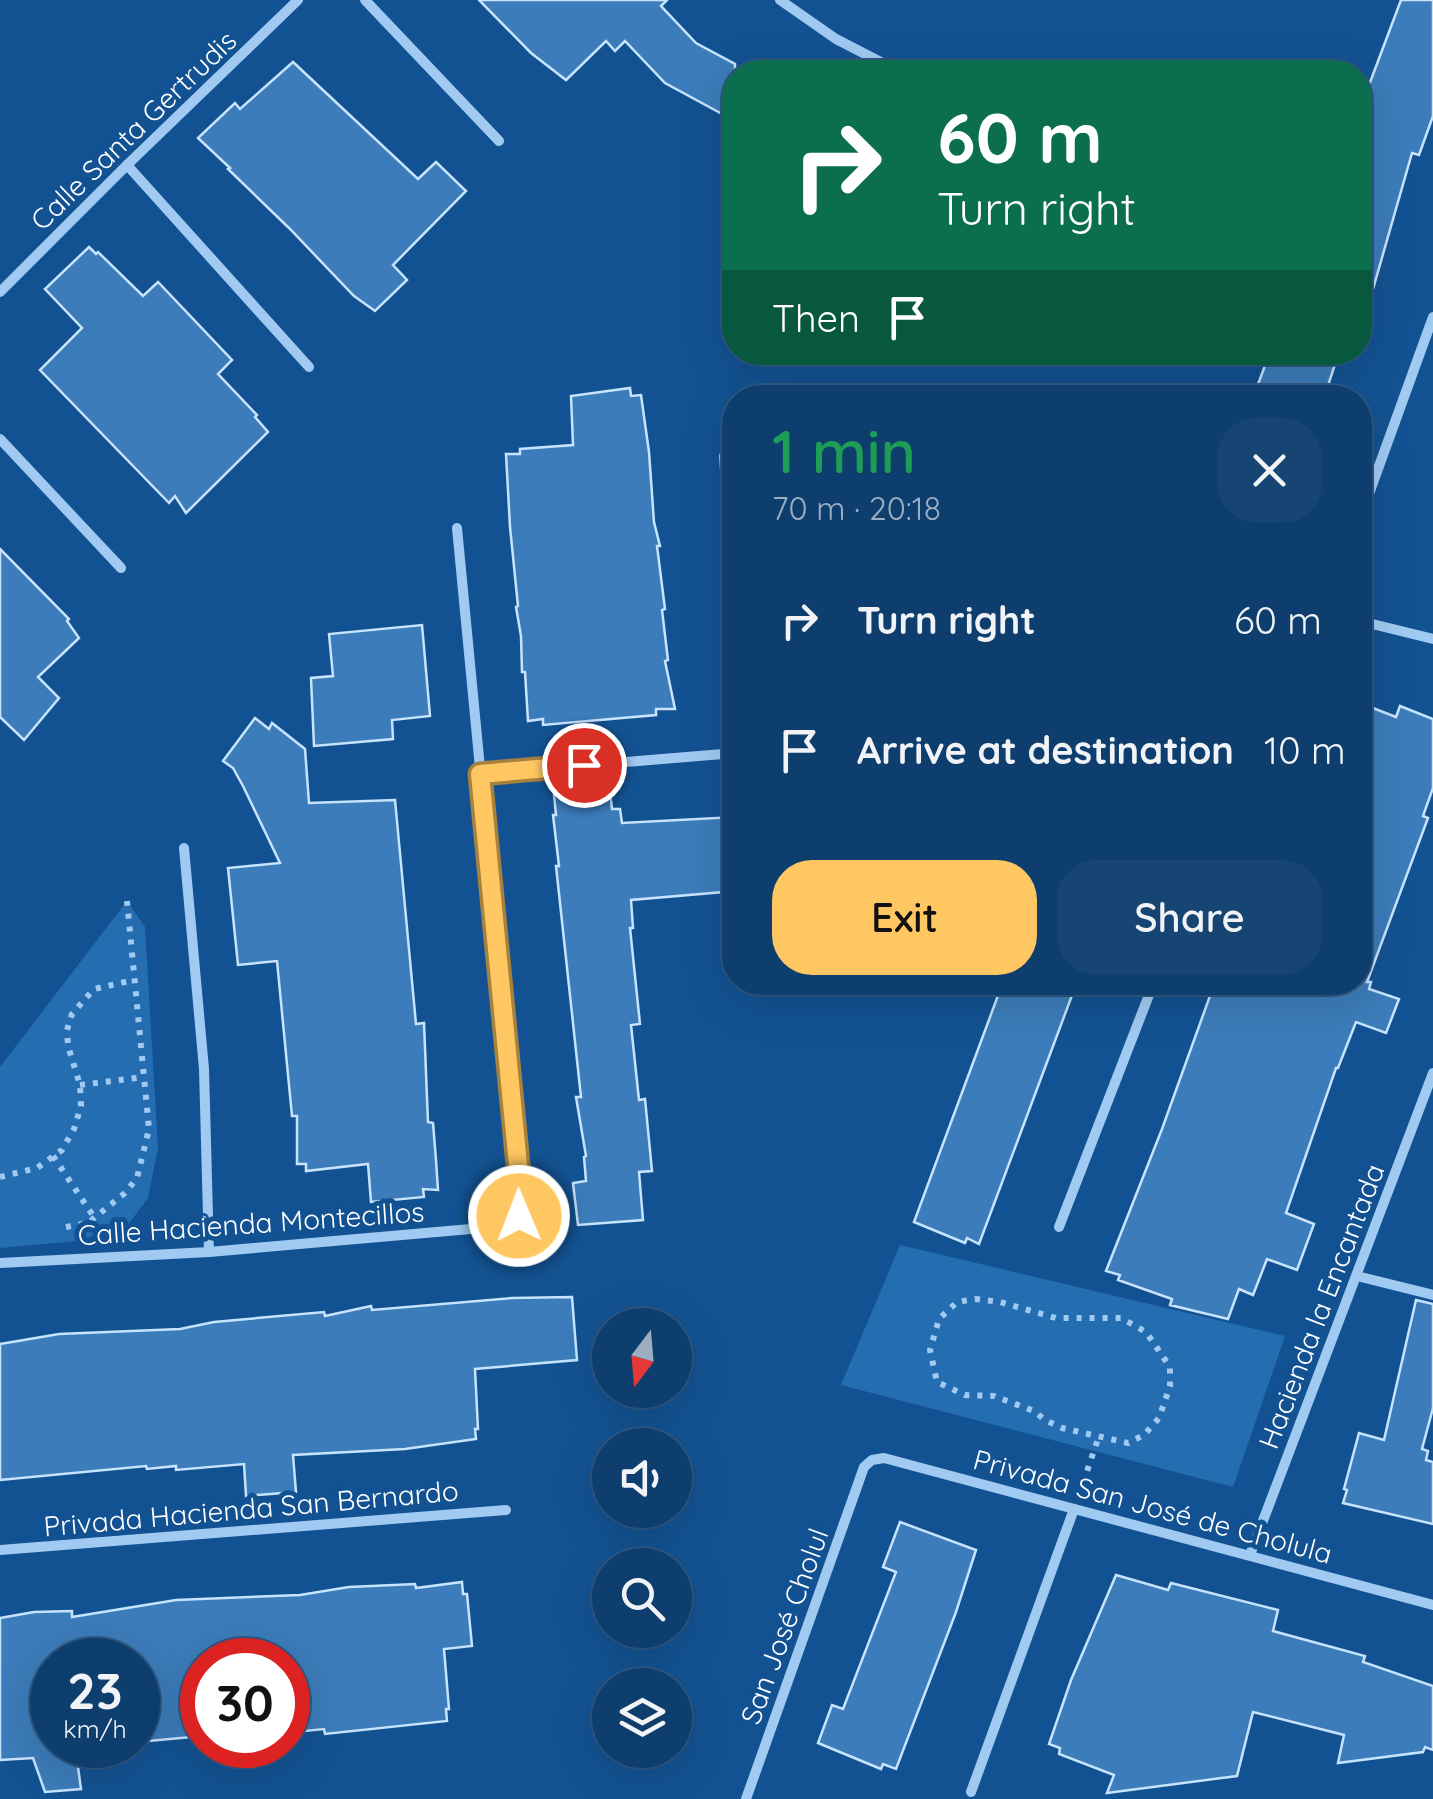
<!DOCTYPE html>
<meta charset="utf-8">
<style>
body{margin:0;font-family:Quicksand,sans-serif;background:#174573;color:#f1f3f6;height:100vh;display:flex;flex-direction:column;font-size:38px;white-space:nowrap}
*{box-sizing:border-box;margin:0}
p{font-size:32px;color:#9baec2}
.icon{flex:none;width:55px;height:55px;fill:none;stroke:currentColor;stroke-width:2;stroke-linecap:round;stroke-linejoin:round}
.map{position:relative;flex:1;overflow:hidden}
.side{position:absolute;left:722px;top:385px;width:650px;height:610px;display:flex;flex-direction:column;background:#0e3e6e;border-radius:40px;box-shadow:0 10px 40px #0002,0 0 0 2px #2e5781}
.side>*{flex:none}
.banner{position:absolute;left:722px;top:60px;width:650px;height:305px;border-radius:40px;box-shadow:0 10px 40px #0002,0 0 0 2px #2e5781;background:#0b6e4f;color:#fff;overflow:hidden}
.needle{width:65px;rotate:196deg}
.fabs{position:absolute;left:592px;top:1308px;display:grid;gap:20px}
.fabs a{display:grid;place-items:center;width:100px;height:100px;border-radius:50%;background:#0e3e6e;box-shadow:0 10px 40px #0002,0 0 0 2px #2e5781;font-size:50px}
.speed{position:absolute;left:30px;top:1638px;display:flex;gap:20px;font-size:50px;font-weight:700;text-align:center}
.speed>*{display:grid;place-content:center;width:130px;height:130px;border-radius:50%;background:#0e3e6e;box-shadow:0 10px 40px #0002,0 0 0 2px #2e5781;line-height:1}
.speed small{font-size:25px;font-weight:400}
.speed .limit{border:15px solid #d22;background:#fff;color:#111}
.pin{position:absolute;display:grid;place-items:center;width:85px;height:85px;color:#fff;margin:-42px;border:5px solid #fff;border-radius:50%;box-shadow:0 2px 10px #0007}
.me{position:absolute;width:110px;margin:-55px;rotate:359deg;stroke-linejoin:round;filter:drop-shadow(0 0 8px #0008)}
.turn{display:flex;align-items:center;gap:35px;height:210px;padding:0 50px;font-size:45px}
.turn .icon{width:130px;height:130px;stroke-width:2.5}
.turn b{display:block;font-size:70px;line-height:85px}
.then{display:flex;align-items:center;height:95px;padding:0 50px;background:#0003;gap:20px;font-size:38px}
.round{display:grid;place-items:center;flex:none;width:105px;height:105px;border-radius:40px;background:#174573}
.summary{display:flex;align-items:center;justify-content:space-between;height:170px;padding:0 50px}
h1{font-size:60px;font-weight:600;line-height:75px;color:#1e9e55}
.button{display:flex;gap:20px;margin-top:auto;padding:20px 50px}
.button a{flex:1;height:115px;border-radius:40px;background:#ffc761;color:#111;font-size:40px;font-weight:600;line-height:115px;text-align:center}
.button a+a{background:#174573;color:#f1f3f6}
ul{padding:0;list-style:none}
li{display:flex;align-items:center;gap:30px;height:130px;padding:0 50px}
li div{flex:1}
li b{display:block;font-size:38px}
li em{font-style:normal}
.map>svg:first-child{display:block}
</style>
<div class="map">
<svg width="1433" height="1799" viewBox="0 0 1433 1799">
<rect width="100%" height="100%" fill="#135292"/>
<g fill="#256db1">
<path d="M127 901 145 927 158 1148 148 1198 127 1226 76 1241 0 1248V1067Z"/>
<path d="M900 1245 1285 1336 1233 1487 841 1385Z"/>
</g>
<g fill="#3c7cba" stroke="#c7e3fd" stroke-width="2.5">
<path d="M479 0H667L661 6 696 43 735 64V121L665 83 625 41 615 51 606 41 566 80 531 53Z"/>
<path d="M1401 0H1433V116L1419 155 1412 153 1371 296 1360 294V109Z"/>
<path d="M293 62 418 179 436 162 466 191 393 265 407 280 375 311 354 296 290 229 228 169 230 168 198 138 235 103 240 109Z"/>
<path d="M89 247 96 254 98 252 143 296 158 282 232 360 218 374 257 415 255 417 268 432 186 513 175 496 169 503 40 370 82 328 45 289Z"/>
<path d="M1270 352H1339L1324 398H1253Z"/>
<path d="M630 388 631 396 641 395 649 452 654 522 660 546H657L665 609 662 610 668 660 665 661 675 709H656V715L543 725V719L528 721 525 672H522L521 636 516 607 518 606 510 527 506 454H520V449L573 445 571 396Z"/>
<path d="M0 549 69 619 67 621 79 638 38 677 59 698 24 740 0 717Z"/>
<path d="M422 625 430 716 392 720 393 739 314 746 311 678 333 676 329 634Z"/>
<path d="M1360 703 1396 717 1400 706 1433 719V788L1423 816 1428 818 1367 982H1371L1369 989 1399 999 1386 1033 1356 1022 1338 1068H1336L1286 1213 1314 1224 1297 1270 1267 1259 1253 1295 1239 1289 1228 1319 1170 1305 1172 1299 1118 1280 1120 1275 1106 1271 1162 1129 1215 982H1360Z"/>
<path d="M255 718 269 729 272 723 305 749 309 803 395 800 416 1024 424 1023 428 1122 433 1123 436 1160 438 1190 423 1189 424 1197 371 1202 368 1164 306 1171V1164H297V1116H292L277 961 238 965 228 868 280 863 243 786 233 768 223 761Z"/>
<path d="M610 791 612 809H620L622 823 735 817V891L631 900 633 928H630L640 1024 631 1025 639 1100 645 1099 652 1171 639 1172 643 1220 578 1225 573 1183 586 1181 584 1157 586 1156 576 1097H581L556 866H559L553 815H556L554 795Z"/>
<path d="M1003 982H1077L979 1244 967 1238 965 1243 914 1222Z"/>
<path d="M572 1297 577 1360 475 1369 478 1429H475L476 1439 405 1449 293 1455 296 1492 246 1496 244 1464 176 1470V1466L147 1469 146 1466 0 1480V1344L59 1334 180 1329 214 1322 324 1312 325 1316 371 1306 372 1310 512 1298Z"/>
<path d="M1416 1300 1433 1304V1408L1422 1449 1428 1451 1426 1460 1433 1462V1524L1343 1503 1347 1490 1344 1489 1359 1433 1384 1440Z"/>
<path d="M900 1522 976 1550 956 1612 896 1769 883 1764 881 1769 818 1743 832 1705 843 1709 896 1572 883 1567Z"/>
<path d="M1116 1575 1168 1590 1171 1583 1278 1610 1273 1631 1365 1656 1363 1662 1433 1686V1750L1425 1747 1423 1752 1338 1763 1344 1735 1253 1712 1237 1776 1107 1793 1114 1775 1059 1754 1060 1748 1049 1744 1071 1680Z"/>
<path d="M462 1582 463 1594H467L472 1646 444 1649 449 1709H446L447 1721 325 1734 324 1729 305 1731 293 1665 288 1666V1660H202V1736L138 1742V1660H52V1745H75L81 1789 45 1792 33 1758 0 1760V1618L34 1612 72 1611V1617L176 1600 300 1595 349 1587 415 1584 416 1588Z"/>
</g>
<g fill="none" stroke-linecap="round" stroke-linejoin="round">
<g stroke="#a0caf2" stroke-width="6" stroke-dasharray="5 8" stroke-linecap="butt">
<path d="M80 1085 144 1077"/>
<path d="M53 1156 94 1217"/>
<path d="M0 1177 37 1168 62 1150 74 1129 81 1106 80 1085 68 1046 67 1030 72 1014 94 989 134 980"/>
<path d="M66 1227 88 1223 125 1193 137 1178 149 1129 127 901"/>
<path d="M975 1299 1000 1302 1056 1318H1121L1146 1332 1170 1367V1386L1159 1418 1144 1435 1128 1443 1062 1428 1045 1420 1034 1411 994 1396 965 1395 937 1382 930 1350 939 1319 957 1302Z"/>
<path d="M1083 1483 1099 1436"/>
</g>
<g stroke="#a0caf2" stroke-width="10">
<path d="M365 0 499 141"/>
<path d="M780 0 836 39 900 72"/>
<path d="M127 165 309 367"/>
<path d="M0 292 127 165 298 0"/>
<path d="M0 439 121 568"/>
<path d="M724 456 735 621"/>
<path d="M1366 502 1433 317"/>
<path d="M1360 621 1433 639"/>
<path d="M480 774 723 754 735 751"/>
<path d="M184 848 204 1069 209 1252"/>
<path d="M1059 1227 1154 982"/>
<path d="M0 1263 209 1252 505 1226 514 1224 522 1206 457 528"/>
<path d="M1357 1276 1433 1295"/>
<path d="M0 1550 506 1510"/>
<path d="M1250 1555 1433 1073"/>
<path d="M971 1792 1074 1509"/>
<path d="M746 1799 864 1467 872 1460 884 1458 1433 1605"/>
</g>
</g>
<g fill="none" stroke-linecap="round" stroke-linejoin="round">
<defs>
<path id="route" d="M519 1216 522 1206 480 774 584 765"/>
</defs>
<use href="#route" stroke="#a6813f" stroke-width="25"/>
<use href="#route" stroke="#ffc761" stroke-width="18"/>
</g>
<g text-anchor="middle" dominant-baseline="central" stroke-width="10" stroke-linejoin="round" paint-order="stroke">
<g font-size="28" fill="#fff" stroke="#135292">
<text transform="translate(133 130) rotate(-44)">Calle Santa Gertrudis</text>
<text transform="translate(251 1223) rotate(-4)">Calle Hacienda Montecillos</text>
<text transform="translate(1321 1306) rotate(-69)">Hacienda la Encantada</text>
<text transform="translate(1153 1506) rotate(15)">Privada San José de Cholula</text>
<text transform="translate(251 1508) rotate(-5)">Privada Hacienda San Bernardo</text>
<text transform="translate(784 1626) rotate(-70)">San José Cholul</text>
</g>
</g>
</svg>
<div class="fabs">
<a><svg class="needle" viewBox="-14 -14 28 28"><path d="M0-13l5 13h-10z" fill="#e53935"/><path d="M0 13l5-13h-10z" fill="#9baec2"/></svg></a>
<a><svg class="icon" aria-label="sound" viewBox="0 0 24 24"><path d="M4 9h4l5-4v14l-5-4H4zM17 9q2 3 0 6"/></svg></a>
<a><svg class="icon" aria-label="search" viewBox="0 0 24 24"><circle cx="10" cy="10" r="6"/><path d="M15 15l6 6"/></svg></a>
<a><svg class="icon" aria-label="layers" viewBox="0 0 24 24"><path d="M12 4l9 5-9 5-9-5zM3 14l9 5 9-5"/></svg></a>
</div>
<div class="speed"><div>23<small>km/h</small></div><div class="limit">30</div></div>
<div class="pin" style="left:584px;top:765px;background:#d93025"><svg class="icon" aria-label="arrive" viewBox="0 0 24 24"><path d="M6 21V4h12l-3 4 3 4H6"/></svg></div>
<svg class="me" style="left:519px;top:1216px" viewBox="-20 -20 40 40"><circle r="17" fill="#ffc761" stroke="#fff" stroke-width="3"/><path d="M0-11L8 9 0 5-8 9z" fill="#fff"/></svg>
<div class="banner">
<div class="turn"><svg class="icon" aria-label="right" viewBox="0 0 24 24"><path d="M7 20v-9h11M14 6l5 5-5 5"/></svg><div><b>60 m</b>Turn right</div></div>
<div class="then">Then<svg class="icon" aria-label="arrive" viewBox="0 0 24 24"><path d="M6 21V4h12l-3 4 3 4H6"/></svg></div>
</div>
<section class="side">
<div class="summary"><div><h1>1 min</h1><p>70 m · 20:18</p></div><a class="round"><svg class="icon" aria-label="close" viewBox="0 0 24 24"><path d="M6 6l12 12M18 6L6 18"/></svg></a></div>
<ul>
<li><svg class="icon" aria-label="right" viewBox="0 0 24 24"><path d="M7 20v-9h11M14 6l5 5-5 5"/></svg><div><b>Turn right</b></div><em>60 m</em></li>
<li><svg class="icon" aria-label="arrive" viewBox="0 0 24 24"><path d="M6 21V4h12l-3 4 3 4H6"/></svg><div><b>Arrive at destination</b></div><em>10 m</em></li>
</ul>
<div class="button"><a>Exit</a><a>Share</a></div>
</section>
</div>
